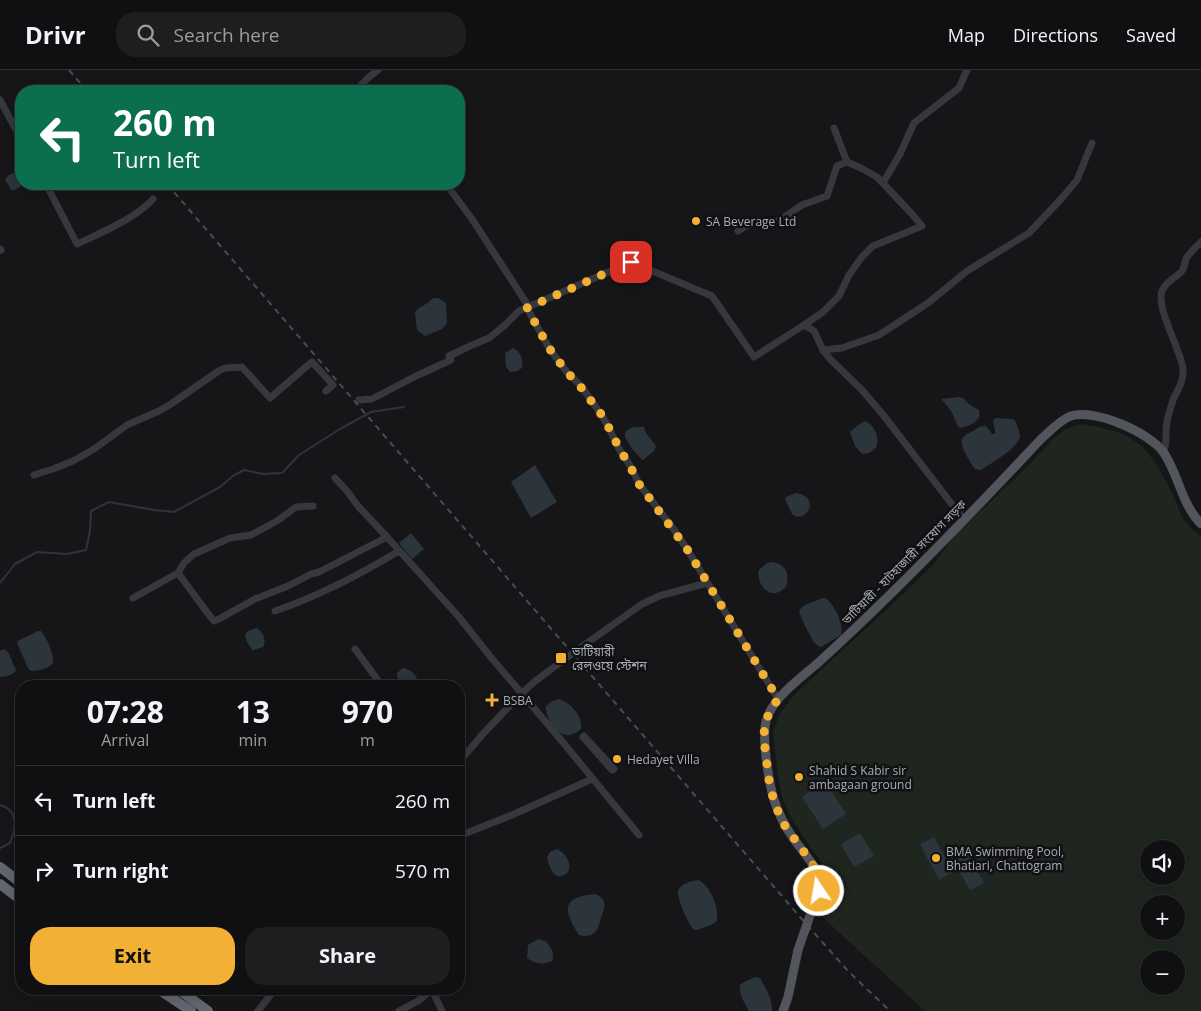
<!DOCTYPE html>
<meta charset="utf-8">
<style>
body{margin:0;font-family:"Open Sans","Noto Sans Bengali",sans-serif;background:#1e1e20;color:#f1f3f6;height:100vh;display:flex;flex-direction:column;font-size:19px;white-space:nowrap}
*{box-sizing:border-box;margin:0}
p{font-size:16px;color:#9c9d9f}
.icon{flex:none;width:28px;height:28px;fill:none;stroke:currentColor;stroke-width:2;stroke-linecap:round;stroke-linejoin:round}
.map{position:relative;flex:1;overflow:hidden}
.drawer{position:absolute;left:15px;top:610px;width:450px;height:315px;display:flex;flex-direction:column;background:#101012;border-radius:20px;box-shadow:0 2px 12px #0003,0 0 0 1px #303032}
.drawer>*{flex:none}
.hud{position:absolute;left:15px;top:15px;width:450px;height:105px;border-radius:20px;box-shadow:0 2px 12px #0003,0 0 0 1px #303032;background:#0b6e4f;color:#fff;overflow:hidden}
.tools{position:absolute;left:1140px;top:770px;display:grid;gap:10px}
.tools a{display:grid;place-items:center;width:45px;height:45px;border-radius:50%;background:#101012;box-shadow:0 2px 12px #0003,0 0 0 1px #303032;font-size:25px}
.pin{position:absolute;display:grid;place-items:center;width:42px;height:42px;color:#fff;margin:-21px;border-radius:10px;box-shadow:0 2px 8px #0006}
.me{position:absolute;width:55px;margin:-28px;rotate:348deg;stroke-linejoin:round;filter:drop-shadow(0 0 4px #0008)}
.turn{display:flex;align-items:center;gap:18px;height:105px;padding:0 15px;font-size:22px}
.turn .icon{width:65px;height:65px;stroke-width:2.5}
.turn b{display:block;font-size:35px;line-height:42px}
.eta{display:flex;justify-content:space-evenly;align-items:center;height:85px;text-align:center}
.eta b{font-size:30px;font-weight:700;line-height:35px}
.button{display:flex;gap:10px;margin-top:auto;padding:10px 15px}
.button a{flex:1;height:58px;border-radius:20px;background:#f2b134;color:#111;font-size:20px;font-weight:700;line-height:58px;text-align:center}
.button a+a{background:#1e1e20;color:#f1f3f6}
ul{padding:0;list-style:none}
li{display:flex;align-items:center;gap:15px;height:70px;padding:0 15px;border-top:1px solid #303032}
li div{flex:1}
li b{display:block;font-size:19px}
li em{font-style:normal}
header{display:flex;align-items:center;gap:30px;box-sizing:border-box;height:70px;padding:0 25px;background:#101012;border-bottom:1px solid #303032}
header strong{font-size:24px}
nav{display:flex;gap:28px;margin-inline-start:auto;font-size:18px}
.search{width:350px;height:45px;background:#1e1e20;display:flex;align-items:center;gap:12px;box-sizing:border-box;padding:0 18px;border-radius:20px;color:#9c9d9f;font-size:19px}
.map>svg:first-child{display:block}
</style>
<header>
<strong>Drivr</strong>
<div class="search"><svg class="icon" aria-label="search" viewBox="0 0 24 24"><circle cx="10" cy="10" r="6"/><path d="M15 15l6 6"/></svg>Search here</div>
<nav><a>Map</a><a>Directions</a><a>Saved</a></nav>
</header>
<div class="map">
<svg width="1201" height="941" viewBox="0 0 1201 941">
<rect width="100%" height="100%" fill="#161618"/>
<path fill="#1e261f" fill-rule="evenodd" d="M1080 354C1136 361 1150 377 1173 425 1176 432 1179 440 1182 447 1187 455 1195 461 1201 467V941H925L821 846 829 823V805L819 789 803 767 792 749 783 730 778 708 773 662 779 645 795 624 897 530 933 495 955 465 1031 393 1051 371 1064 360ZM1149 779H1176V806H1149ZM1149 834H1176V861H1149ZM1149 889H1176V916H1149Z"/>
<g fill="#2c353c">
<path d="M19 101 21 103V114H25L14 120H11L5 109 9 105Z"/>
<path d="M433 228H438L446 233 447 253 442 259 425 266 417 260 415 242C421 235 426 236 433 228Z"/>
<path d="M513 278C521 282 523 289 522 298L517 301 510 302 506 297 505 283Z"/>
<path d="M959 327 963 328 970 335 979 340C982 351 970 356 960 358 955 353 955 348 952 343 949 338 945 333 941 329Z"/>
<path d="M997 348 1011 349 1015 350C1016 355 1020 361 1020 366 1019 378 990 394 981 400L975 399C971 394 960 376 962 370 963 366 967 364 971 362 976 359 980 356 986 356L992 364H995C996 359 992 355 994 349Z"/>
<path d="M866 351C880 360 884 383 862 384L855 376 850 362 858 355Z"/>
<path d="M634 357H644L646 363 656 376 654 381 643 390C638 386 624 371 625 363 626 362 627 361 627 360Z"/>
<path d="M535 395 557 432 531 448 511 412Z"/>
<path d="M796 423C822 427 806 455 792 444L785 429 786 427Z"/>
<path d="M411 463 424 479 412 489 399 473Z"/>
<path d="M772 492C786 494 790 504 786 517 783 519 780 522 776 523 764 525 756 509 759 500L767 493Z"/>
<path d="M823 528 827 529C835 537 844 553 841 565L821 577C819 576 818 576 817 575 812 572 800 546 799 540L805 535Z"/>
<path d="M256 558C263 561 267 570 263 577L254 580H252L247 572 245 565 248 561Z"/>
<path d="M38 561H41C47 569 54 583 53 593 48 599 38 601 31 601L28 598 17 573 18 571Z"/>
<path d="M4 579 8 582 16 600C13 605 7 606 1 607L0 606V581Z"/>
<path d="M403 598C412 599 418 607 419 616H403L397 607V603Z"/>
<path d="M559 629C571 633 583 646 581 659 577 662 572 666 566 665 555 664 545 646 546 636L552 631Z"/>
<path d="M825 712 846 744 823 759 802 727Z"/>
<path d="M860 763 874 786 854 797 841 774Z"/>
<path d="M934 767 953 802 939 810 920 774Z"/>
<path d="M964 777 984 813 970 820 950 785Z"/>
<path d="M557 779C564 782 571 791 569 799 569 802 566 804 564 805 553 811 549 795 547 787L550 782Z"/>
<path d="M699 810C711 818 719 837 717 851L711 855 697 860C696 860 695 860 693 859 689 855 676 826 678 821 681 813 692 811 699 810Z"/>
<path d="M595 824C599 826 603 828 604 832 606 837 602 843 601 848 598 860 595 869 579 865 563 840 561 827 595 824Z"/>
<path d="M538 869 545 871C551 877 555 883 552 891 544 895 534 894 527 888L528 875Z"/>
<path d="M756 907 760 908C765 918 773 929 772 941H749C744 933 739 924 740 915L746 911Z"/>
</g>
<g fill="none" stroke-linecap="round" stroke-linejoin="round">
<g stroke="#2c353c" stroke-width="2">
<path d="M0 513 15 494 37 482 67 484 86 480 90 461 91 441 109 432 154 440 174 442 220 417 233 406 244 400 263 404 282 403 299 385 340 359 371 342 404 337"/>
<path d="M0 735C19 740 16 758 10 773L0 778"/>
</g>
<g stroke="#37383d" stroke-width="7">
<path d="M355 21 369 7 378 0"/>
<path d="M0 30 21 69"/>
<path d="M834 58 847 92 861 98 877 107 912 144 922 156 873 176 861 188 849 205 839 226 823 242 804 255 814 261 823 280 831 290 862 320 884 346 964 450"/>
<path d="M883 113 900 84 914 53 959 18 967 0"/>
<path d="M46 114 77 174C102 162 135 149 153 129"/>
<path d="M446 114 472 149 527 234V238L549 278 566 301 581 316 601 344 608 356 619 379 631 397 639 414 675 461 687 479 778 629"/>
<path d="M738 161 744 157 760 151 771 152 780 150 802 135 827 126 837 96 847 92"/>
<path d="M0 179 1 180"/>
<path d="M823 280 842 278 879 265 928 233 967 201 1029 163 1062 128 1077 110 1092 73"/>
<path d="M359 330 372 329 416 306 451 290 449 286 470 276 489 268 505 255 519 241 631 192 712 226 754 287 804 255"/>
<path d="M1163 382C1169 369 1164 364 1167 352 1168 345 1171 337 1173 330 1178 319 1184 311 1183 298 1180 279 1156 238 1162 221 1165 212 1174 209 1180 203 1185 199 1184 194 1186 189 1189 183 1196 177 1201 172"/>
<path d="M34 405 53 399 73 391 94 379 127 355 159 341 171 334 220 300 226 298 242 297 270 328 307 296 312 292 333 315 326 321"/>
<path d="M335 408 347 421 358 436 387 467"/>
<path d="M178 503 184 493 194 484 230 468 251 465 277 451 296 437 313 436"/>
<path d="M133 528 178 503 209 545 214 551 217 550 255 529 288 516 311 504 319 502 387 467 459 547 489 585 561 670 639 765"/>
<path d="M275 541C319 526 359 505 399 481"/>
<path d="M355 579 382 616"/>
<path d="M584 666 614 699 612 700 583 667Z"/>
<path d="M459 692 482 665 518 627 534 612 573 583 642 534 659 526 707 513"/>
<path d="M459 766 512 745 592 709"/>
<path d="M459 822C462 836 460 838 459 850 459 858 462 863 459 870"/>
<path d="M435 919 434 920V924L442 941"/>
<path d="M258 941 275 919"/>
<path d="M399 941 418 931 433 919"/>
</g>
<g stroke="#53555c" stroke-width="9">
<path d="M815 831C817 825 821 817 820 809 817 797 801 779 793 768 774 740 770 720 766 687 765 678 764 667 765 657 767 631 801 608 819 592 897 521 969 446 1041 369 1048 363 1061 349 1071 346 1094 338 1151 363 1164 383 1179 406 1181 433 1201 454"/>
<path d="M783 941 788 927 798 880"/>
</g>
<g stroke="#63666e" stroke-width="10">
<path d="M0 797 21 813"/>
<path d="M0 814 21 830"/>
<path d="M158 919 191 941"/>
<path d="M178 919 208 941"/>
</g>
<g stroke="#4a4c52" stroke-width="2" stroke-dasharray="6 5" stroke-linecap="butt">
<path d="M69 0 87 21"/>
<path d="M167 114 800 847 848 901 890 941"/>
</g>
<path stroke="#53555c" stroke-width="9" d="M798 880 815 831"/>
</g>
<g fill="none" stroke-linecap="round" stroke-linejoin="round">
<path stroke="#f2b134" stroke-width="9" stroke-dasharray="0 16.2" d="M631 192 527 238 549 278 566 301 580 316 601 344 608 356 619 378 631 398 639 414 687 479 778 629 770 641 764 656 765 678 769 710 774 732 783 753 812 793 820 810 819 821"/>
</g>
<g fill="#f2b134" stroke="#111113" stroke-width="2">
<circle cx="696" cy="151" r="5"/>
<rect x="555" y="582" width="12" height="12" rx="2.5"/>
<path d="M489.5 622.5h5v5h5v5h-5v5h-5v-5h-5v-5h5z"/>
<circle cx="617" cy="689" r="5"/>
<circle cx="799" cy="707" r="5"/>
<circle cx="936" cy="788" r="5"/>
</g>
<g text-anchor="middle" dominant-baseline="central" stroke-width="5" stroke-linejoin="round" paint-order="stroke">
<g font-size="12" fill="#a8adb8" stroke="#111113" text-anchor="start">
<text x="706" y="151">SA Beverage Ltd</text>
<text x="572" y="581">ভাটিয়ারী<tspan x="572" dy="14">রেলওয়ে স্টেশন</tspan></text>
<text x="503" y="630">BSBA</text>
<text x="627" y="689">Hedayet Villa</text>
<text x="809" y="700">Shahid S Kabir sir<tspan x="809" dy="14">ambagaan ground</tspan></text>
<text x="946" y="781">BMA Swimming Pool,<tspan x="946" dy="14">Bhatiari, Chattogram</tspan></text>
</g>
<g font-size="12" fill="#a8adb8" stroke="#111113">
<text transform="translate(904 492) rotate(-45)">ভাটিয়ারী - হাটহাজারী সংযোগ সড়ক</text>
</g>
</g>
</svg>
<div class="tools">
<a><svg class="icon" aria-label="sound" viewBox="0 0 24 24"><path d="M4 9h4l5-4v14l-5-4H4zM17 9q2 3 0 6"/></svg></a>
<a>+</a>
<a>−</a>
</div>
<div class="pin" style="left:631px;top:192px;background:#d93025"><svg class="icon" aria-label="arrive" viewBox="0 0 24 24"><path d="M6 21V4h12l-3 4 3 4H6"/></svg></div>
<svg class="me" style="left:819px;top:821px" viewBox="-20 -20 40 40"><circle r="17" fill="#f2b134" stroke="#fff" stroke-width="3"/><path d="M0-11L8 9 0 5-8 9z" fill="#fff"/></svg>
<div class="hud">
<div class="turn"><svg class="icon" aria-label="left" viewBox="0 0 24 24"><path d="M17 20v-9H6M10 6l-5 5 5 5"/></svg><div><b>260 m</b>Turn left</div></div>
</div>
<section class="drawer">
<div class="eta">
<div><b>07:28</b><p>Arrival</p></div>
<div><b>13</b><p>min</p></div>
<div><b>970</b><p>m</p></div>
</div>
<ul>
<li><svg class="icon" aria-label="left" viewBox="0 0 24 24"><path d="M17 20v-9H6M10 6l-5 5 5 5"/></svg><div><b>Turn left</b></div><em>260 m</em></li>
<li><svg class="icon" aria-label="right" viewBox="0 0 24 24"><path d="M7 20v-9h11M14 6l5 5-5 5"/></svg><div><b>Turn right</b></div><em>570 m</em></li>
</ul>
<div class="button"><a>Exit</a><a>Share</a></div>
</section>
</div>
